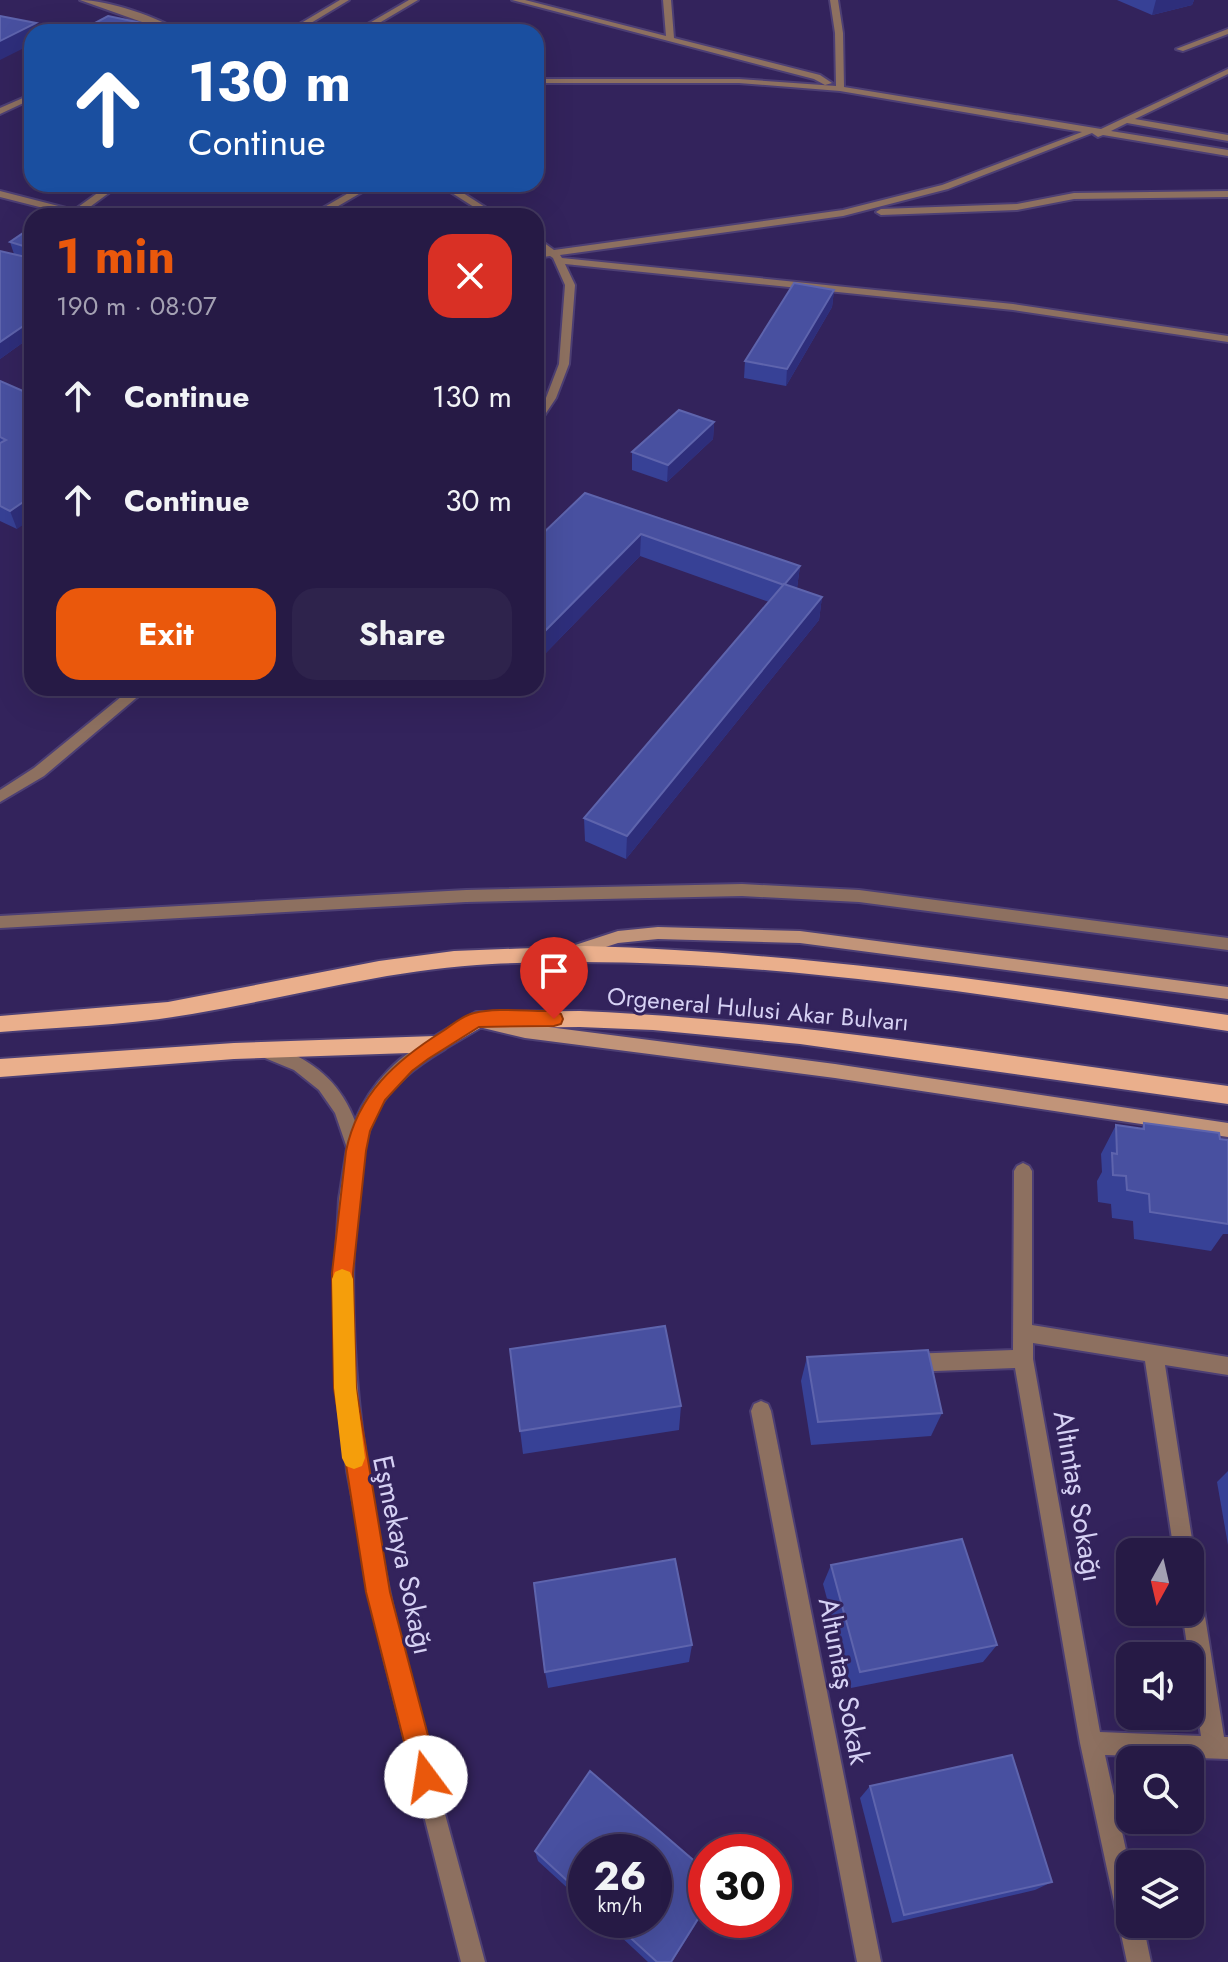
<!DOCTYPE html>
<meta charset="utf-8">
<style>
body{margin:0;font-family:Jost,sans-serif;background:#2e234c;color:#f1f3f6;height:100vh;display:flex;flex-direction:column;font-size:30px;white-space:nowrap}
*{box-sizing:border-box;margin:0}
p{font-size:26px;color:#a4a1b3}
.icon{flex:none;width:44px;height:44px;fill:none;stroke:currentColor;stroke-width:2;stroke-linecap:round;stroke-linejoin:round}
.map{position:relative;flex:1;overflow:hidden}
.drawer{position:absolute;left:24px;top:208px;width:520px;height:488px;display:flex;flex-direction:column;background:#261a45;border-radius:24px;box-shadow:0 8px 32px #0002,0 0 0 2px #42385e}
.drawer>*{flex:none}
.guide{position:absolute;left:24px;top:24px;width:520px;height:168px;border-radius:24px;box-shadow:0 8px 32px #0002,0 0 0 2px #42385e;background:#1a4fa0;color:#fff;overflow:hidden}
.needle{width:52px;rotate:188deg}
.controls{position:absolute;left:1116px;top:1538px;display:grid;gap:16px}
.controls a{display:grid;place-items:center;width:88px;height:88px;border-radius:16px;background:#261a45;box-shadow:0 8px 32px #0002,0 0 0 2px #42385e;font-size:40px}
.speed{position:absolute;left:568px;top:1834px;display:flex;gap:16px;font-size:40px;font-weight:700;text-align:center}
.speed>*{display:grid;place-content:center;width:104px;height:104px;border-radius:50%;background:#261a45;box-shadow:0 8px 32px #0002,0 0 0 2px #42385e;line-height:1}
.speed small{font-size:20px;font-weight:400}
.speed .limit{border:12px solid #d22;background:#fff;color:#111}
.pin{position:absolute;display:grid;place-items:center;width:68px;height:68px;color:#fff;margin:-82px -34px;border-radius:50% 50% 50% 0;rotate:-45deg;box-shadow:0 0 8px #0007}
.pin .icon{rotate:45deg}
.me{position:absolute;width:88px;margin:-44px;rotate:346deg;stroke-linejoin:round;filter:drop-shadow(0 0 6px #0008)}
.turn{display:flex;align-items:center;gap:28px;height:168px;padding:0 32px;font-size:36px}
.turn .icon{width:104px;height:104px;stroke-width:2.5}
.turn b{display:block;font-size:56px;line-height:68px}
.round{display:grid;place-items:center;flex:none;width:84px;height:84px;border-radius:24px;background:#2e234c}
.headline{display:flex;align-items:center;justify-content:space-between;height:136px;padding:0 32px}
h1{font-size:48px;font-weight:700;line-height:60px;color:#ea580c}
.action{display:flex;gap:16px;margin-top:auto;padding:16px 32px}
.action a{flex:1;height:92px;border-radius:24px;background:#ea580c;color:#fff;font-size:32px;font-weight:700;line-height:92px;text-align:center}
.action a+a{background:#2e234c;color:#f1f3f6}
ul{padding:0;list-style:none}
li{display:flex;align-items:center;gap:24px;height:104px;padding:0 32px}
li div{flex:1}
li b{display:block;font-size:30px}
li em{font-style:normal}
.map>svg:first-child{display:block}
</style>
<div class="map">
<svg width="1228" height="1962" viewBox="0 0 1228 1962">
<rect width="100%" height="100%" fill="#33235c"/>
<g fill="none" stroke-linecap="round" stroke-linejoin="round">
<defs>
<g id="street">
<path d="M80 0C108 0 158 17 181 32H170Z"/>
<path d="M340 0H349L296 32H286Z"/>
<path d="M409 0H418L364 32H354Z"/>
<path d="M512 0H525L666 36 663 0H671L674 38 820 75 832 83 825 85 814 79Z"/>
<path d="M830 0H838L843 33 844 87 1101 129 1228 69V74L1135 119 1228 135V141L1127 123 1111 131 1228 150V156L1103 135 1098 137 1092 133 948 189 843 216 560 255 562 258 1013 304 1228 336V342L1013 310 565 264 575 285 569 364 556 398 540 422 536 423V412L546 398 559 364 565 285 553 258 550 256 536 258V252L544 251 536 245V237L554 250 843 210 942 185 1082 132 840 91 739 83H536V79H739L836 86 835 33Z"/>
<path d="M1228 29V34L1183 51 1176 49Z"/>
<path d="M32 94V99L0 114V108Z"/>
<path d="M110 184H121L83 212 93 216H75L0 197V191L74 210Z"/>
<path d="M364 184H376L321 216H309Z"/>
<path d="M438 184H449L499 216H488Z"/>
<path d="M1228 191V197L1074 199 1017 210 881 215 876 212 881 209 1017 204 1074 193Z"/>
<path d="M132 688H148L44 776 0 802V790L34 768Z"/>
<path d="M742 884 859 890 1228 938V950L859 902 742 896 466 902 0 928V916L466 890Z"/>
<path d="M439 1037 445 1039 447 1044 445 1049C418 1065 390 1085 376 1114 357 1154 356 1202 354 1245 344 1487 424 1730 485 1962H461L382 1650 347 1471 335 1350 334 1289 339 1199 347 1148 335 1113 319 1090 294 1070 260 1056 258 1051 260 1046C269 1043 276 1048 285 1051 319 1064 342 1087 355 1121 370 1085 401 1050 439 1037Z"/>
<path d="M1023 1163 1029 1166 1032 1171V1325L1228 1357V1375L1165 1365 1194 1552 1190 1560V1552H1174L1145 1361 1033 1343V1359L1100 1732 1201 1736 1182 1612H1190V1580L1198 1583 1201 1591 1224 1737H1228V1759L1105 1755 1130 1868V1924H1143L1151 1962H1127L1080 1743 1015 1368 909 1372 902 1370 899 1363 902 1356 909 1354 1013 1350 1014 1171 1017 1166Z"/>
<path d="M761 1401 768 1404 771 1411 881 1962H857L751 1411 754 1404Z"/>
</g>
<g id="secondary">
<path d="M658 927 800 931 1228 987V999L800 943 658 939 618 943 572 958 564 952 566 948 618 931Z"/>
<path d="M489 1016 525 1024 835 1064 1228 1123V1137L835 1078 525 1038 483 1028 481 1023 483 1018Z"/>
</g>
<g id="primary">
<path d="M585 946C801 952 1014 984 1228 1015V1031C985 995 739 952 492 964 390 969 292 997 192 1014 129 1025 64 1027 0 1032V1016L168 1002 379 961 454 951Z"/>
<path d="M580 1011C797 1020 1013 1057 1228 1086V1104L800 1044 653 1030 580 1027 480 1028 439 1052 234 1059 0 1077V1059L234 1043 435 1036 476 1012Z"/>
</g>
</defs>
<use href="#street" stroke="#4d3f74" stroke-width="4"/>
<use href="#secondary" stroke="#4d3f74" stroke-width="4"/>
<use href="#primary" stroke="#4d3f74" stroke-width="4"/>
<use href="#street" fill="#8d7060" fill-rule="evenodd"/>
<use href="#secondary" fill="#c19479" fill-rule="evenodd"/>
<use href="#primary" fill="#eaaf8c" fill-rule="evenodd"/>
</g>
<g fill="#374196">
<path d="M1117 0H1194L1192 5 1152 15Z"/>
<path d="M32 227V336L0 359 14 254 10 242Z"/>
<path d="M834 290 832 307 786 386 744 378 745 361Z"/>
<path d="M0 381 17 529 0 521Z"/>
<path d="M714 422 713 439 667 482 632 470V452Z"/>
<path d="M585 493 800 566 797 588 822 597 819 620 626 859 585 841 584 818 769 602 640 556 540 659 536 658V540Z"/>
<path d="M483 688H503L498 694Z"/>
<path d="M1144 1123 1228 1140V1234H1223L1211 1251 1134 1239 1133 1221 1112 1218 1111 1204 1098 1202 1097 1181 1102 1172 1101 1154 1116 1125 1141 1129Z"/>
<path d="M510 1349 681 1406 679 1430 523 1454Z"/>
<path d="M807 1357 942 1413 931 1436 811 1445 801 1381Z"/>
<path d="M1228 1471V1545L1217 1482Z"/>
<path d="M831 1565 997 1645 983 1662 851 1688 823 1584Z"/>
<path d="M692 1645 689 1662 548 1688 545 1672Z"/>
<path d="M590 1771 706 1871V1908L672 1962H648L603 1920H654V1852H586V1905L538 1861 535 1851Z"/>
<path d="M870 1786 1052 1882 1035 1890 892 1923 860 1798Z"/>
</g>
<g fill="#2e2e7b">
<path d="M1156 0H1194L1192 5 1152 15Z"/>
<path d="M36 23 38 32H32V44L0 60V41Z"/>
<path d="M834 290 832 307 786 386 787 369Z"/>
<path d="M32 320V336L0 359V342Z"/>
<path d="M540 360V378L536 381V362Z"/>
<path d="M714 422 713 439 667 482 668 465Z"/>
<path d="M32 496V519L17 529 10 511Z"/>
<path d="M641 534 640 556 540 659 539 637Z"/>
<path d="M800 566 797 588 784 585Z"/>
<path d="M822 597 819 620 626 859 627 836Z"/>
<path d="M706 1906V1908L672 1962H671Z"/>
</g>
<g fill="#4850a0" stroke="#5e64ad" stroke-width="2">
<path d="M0 16 36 23 0 41Z"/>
<path d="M108 16 180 31 78 32Z"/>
<path d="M59 209 92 216H48Z"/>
<path d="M32 227V320L0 342V251L30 258V248L10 242Z"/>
<path d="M794 283 834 290 787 369 745 361Z"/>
<path d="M0 381 32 395V496L10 511 0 506V443L6 440 0 437Z"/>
<path d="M679 410 714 422 668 465 632 452Z"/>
<path d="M585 493 800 566 784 585 641 534 539 637 536 636V540Z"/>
<path d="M784 584 822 597 627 836 584 818Z"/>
<path d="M1144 1123 1219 1133 1220 1139 1228 1140V1224L1150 1212 1149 1194 1127 1190 1126 1176 1113 1175 1112 1153 1117 1154 1116 1125 1144 1129Z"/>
<path d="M665 1326 681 1406 520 1431 510 1349Z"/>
<path d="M928 1350 942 1413 818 1422 807 1357Z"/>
<path d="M962 1539 997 1645 860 1672 831 1565Z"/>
<path d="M675 1559 692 1645 545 1672 534 1583Z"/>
<path d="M1012 1755 1052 1882 904 1915 870 1786Z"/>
<path d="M590 1771 706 1871V1906L671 1962H657L611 1920H654V1852H586V1898L535 1851Z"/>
</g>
<path fill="#ea580c" stroke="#983908" stroke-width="2" d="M554 1011 561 1014 563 1019 561 1024 554 1026 479 1027 428 1059 412 1071 385 1100 370 1131 366 1151 353 1273 356 1388 390 1592 439 1777 435 1786 426 1790 416 1786 413 1777 366 1592 334 1388 332 1273 346 1151C358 1094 395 1061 443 1031 452 1025 463 1015 474 1013 499 1007 529 1012 554 1011Z"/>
<path fill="#f59e0b" d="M342 1269 350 1272 353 1279 356 1388 365 1458 362 1466 354 1469 346 1466 342 1458 334 1388 332 1279 335 1272Z"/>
<g text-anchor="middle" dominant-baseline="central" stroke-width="6" stroke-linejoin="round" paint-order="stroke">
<g font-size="24" fill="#d6d1f4" stroke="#33235c">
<text transform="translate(758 1009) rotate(5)">Orgeneral Hulusi Akar Bulvarı</text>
</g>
<g font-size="28" fill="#d6d1f4" stroke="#33235c">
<text transform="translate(1078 1496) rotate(80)">Altıntaş Sokağı</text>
<text transform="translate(403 1555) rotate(78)">Eşmekaya Sokağı</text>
<text transform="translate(844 1681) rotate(79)">Altuntaş Sokak</text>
</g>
</g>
</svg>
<div class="controls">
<a><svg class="needle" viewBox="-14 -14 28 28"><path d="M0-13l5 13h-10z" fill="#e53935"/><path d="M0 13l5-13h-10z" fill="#a4a1b3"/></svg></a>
<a><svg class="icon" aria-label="sound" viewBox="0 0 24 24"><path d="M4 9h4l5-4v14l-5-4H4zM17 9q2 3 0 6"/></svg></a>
<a><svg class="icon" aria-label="search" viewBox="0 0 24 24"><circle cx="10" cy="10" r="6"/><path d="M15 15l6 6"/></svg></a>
<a><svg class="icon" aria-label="layers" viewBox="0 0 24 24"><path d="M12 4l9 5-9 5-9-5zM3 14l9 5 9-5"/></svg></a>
</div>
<div class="speed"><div>26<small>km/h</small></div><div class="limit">30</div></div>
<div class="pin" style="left:554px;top:1019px;background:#d93025"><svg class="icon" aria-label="arrive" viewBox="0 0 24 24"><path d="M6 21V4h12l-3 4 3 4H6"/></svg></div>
<svg class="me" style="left:426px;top:1777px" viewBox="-20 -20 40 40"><circle r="19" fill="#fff"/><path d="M0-13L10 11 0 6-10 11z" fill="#ea580c"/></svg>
<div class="guide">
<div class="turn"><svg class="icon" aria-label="ahead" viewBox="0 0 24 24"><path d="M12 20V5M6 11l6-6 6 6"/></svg><div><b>130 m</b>Continue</div></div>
</div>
<section class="drawer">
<div class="headline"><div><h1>1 min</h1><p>190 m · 08:07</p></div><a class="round" style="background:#d93025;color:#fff"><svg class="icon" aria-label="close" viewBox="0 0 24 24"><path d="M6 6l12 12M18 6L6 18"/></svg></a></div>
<ul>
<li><svg class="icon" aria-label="ahead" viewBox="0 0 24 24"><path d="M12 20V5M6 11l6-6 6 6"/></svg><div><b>Continue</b></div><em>130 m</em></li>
<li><svg class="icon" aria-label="ahead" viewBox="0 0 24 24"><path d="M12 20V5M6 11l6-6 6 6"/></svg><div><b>Continue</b></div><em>30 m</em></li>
</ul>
<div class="action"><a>Exit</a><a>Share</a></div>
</section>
</div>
